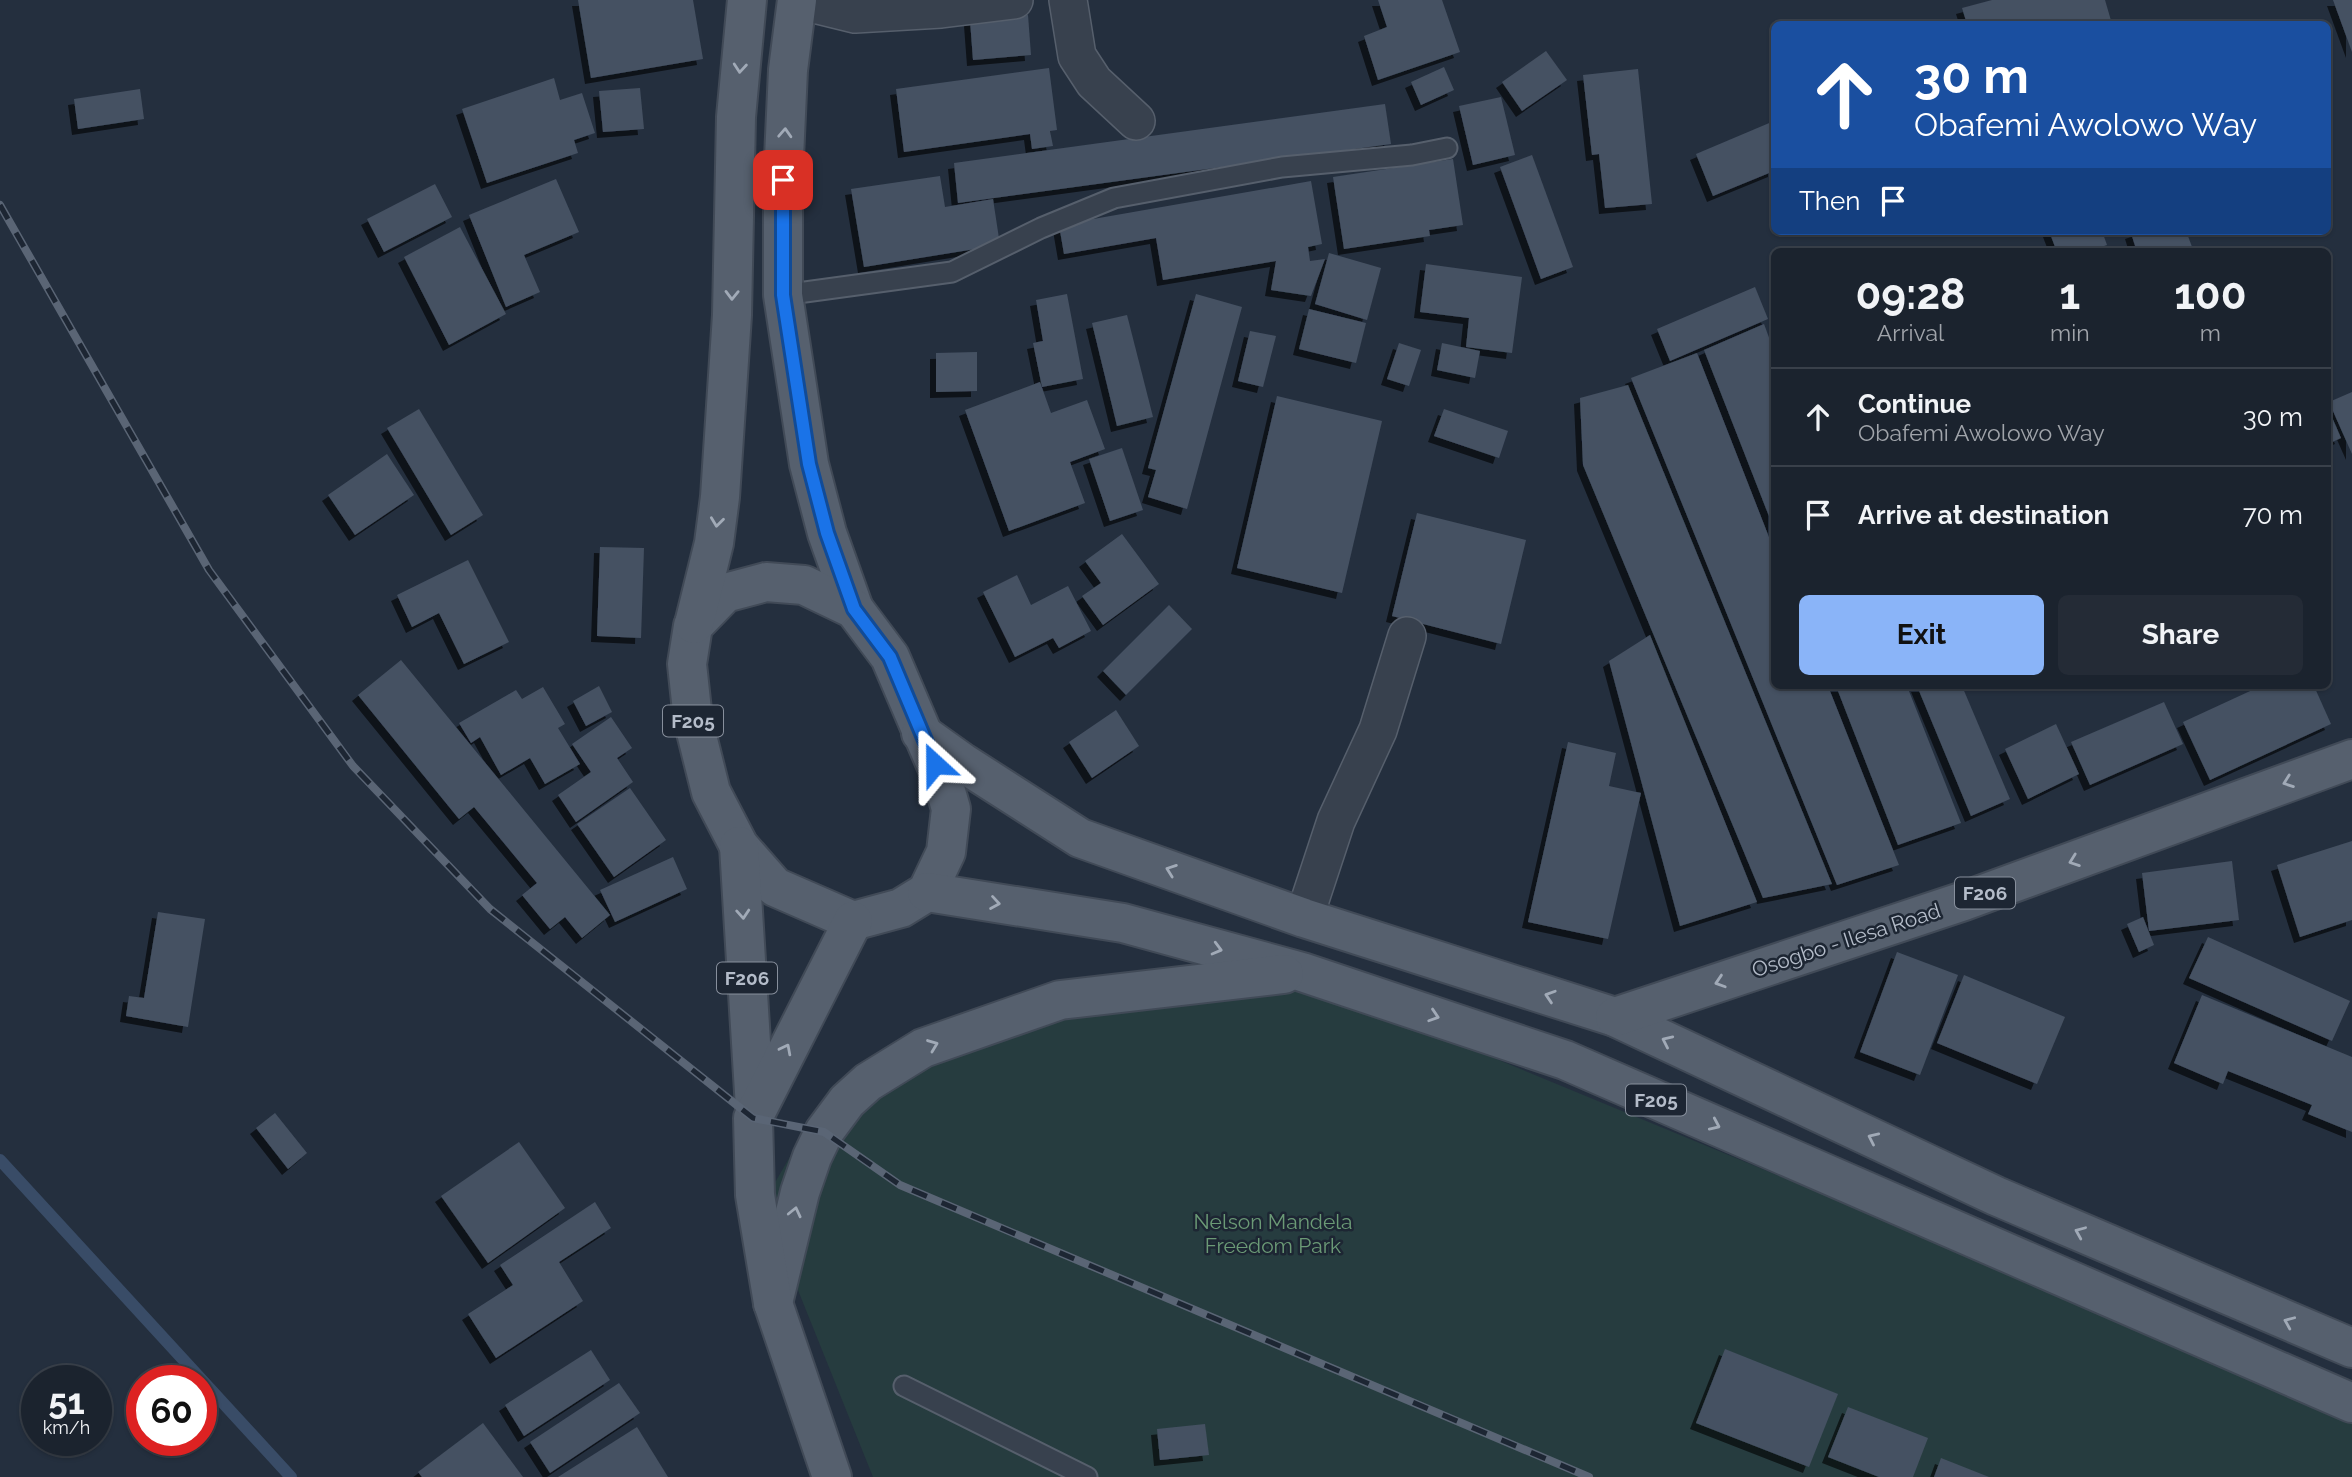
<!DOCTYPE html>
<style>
body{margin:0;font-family:Raleway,sans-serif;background:#242b36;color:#f1f3f6;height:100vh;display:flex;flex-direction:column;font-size:26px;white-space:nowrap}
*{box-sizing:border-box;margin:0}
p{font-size:23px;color:#a0a4aa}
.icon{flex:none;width:38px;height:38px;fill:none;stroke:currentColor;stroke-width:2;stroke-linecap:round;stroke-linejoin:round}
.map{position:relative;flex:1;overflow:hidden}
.details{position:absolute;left:1771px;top:248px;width:560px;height:441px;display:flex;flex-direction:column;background:#1b232e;border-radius:10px;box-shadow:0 2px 5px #0004,0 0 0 2px #39404a}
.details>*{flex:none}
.hud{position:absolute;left:1771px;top:21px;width:560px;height:214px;border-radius:10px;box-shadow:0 2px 5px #0004,0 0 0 2px #39404a;background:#1a4fa0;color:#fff;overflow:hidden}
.speed{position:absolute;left:21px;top:1365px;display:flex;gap:14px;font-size:35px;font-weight:700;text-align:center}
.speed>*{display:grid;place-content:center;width:91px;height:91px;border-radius:50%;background:#1b232e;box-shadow:0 2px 5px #0004,0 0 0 2px #39404a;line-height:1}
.speed small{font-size:18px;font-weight:400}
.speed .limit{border:10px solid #d22;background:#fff;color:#111}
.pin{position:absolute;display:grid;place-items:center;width:60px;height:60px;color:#fff;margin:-30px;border-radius:14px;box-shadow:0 4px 10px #0006}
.me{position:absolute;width:77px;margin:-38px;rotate:336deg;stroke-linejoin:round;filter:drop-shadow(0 0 5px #0008)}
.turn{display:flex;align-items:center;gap:24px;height:147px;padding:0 28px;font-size:32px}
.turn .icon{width:91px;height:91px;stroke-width:2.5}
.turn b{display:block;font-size:49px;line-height:60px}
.then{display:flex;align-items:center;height:66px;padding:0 28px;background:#0003;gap:14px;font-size:26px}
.eta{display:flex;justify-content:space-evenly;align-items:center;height:119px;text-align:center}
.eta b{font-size:42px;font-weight:700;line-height:49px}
.cta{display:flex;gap:14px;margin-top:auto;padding:14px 28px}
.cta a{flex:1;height:80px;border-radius:10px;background:#8ab4f8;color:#111;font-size:28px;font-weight:700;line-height:80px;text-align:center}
.cta a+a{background:#242b36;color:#f1f3f6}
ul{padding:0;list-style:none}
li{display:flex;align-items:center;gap:21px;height:98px;padding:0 28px;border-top:2px solid #39404a}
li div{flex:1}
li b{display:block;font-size:26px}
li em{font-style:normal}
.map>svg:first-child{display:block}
</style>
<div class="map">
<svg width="2352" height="1477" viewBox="0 0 2352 1477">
<defs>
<filter id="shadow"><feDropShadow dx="-6" dy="6" stdDeviation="0" flood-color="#0009"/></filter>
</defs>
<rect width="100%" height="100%" fill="#242f3e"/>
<path fill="#263c3f" d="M1315 984 2352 1413V1477H873L763 1203 830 1088 1061 1004Z"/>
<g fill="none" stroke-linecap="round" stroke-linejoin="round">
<path stroke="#394c67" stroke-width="12" d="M0 1160 291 1477"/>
</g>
<g fill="#455162" filter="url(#shadow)">
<path d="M578 0H693L703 59 591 78Z"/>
<path d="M1378 0H1442L1460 52 1378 80 1364 36 1387 27Z"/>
<path d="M1992 0H2105L2112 24H1967L1962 8Z"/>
<path d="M2333 0H2352V52Z"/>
<path d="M1028 15 1031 55 973 60 970 20Z"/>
<path d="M1546 51 1567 80 1522 111 1502 82Z"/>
<path d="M1444 67 1454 90 1421 105 1411 82Z"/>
<path d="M1049 68 1057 130 1050 131 1053 146 1032 149 1030 134 904 152 896 89Z"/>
<path d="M1638 69 1652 204 1605 208 1599 154 1592 155 1583 75Z"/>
<path d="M554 78 560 100 582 93 595 133 574 140 578 153 487 183 462 109Z"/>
<path d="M640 88 644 129 603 132 599 91Z"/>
<path d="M140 89 144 119 78 129 74 99Z"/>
<path d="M1501 97 1515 155 1473 165 1459 106Z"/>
<path d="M1385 104 1391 144 958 203 954 163Z"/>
<path d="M1774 121V171L1713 196 1696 154Z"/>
<path d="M1532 155 1573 267 1541 279 1500 167Z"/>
<path d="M1453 159 1463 225 1429 230 1430 236 1344 249 1333 177Z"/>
<path d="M940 176 945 207 993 199 1000 245 864 267 851 189Z"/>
<path d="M556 179 579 232 524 255 540 292 506 307 469 215Z"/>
<path d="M1311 181 1322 244 1308 247 1310 261 1325 259 1311 296 1271 290 1276 261 1163 280 1156 238 1064 254 1059 225Z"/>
<path d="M435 184 452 217 384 252 367 219Z"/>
<path d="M460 227 506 314 449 345 404 257Z"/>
<path d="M2049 231H2102L2107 245 2087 252H2057Z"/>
<path d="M2137 231H2186L2194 252H2137L2131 233Z"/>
<path d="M1329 253 1381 268 1367 320 1315 304Z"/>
<path d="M1426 264 1522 277 1512 353 1466 347 1469 318 1420 312Z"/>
<path d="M1755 287 1768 319 1670 361 1657 329Z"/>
<path d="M1067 294 1083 379 1042 387 1033 343 1043 341 1036 300Z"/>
<path d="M1196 294 1242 307 1187 509 1148 497 1156 470 1148 468Z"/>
<path d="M1309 309 1366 323 1356 363 1299 349Z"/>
<path d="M1127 315 1153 417 1117 426 1092 323Z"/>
<path d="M1764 324 1774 351V529L1704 350Z"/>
<path d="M1250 331 1276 336 1263 387 1238 381Z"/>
<path d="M1399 343 1421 350 1409 386 1387 379Z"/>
<path d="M1442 343 1480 351 1475 378 1437 370Z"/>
<path d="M977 352V391L936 392V353Z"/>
<path d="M1697 353 1774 550V686H1828L1899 865 1837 885 1631 378Z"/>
<path d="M1040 382 1051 413 1087 400 1105 449 1070 462 1085 503 1009 531 965 410Z"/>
<path d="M1628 385 1832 884 1763 898 1583 465 1580 398Z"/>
<path d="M2352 392V454L2329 402Z"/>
<path d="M1277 396 1382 421 1342 593 1237 568Z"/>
<path d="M2328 408 2341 438 2328 444Z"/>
<path d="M419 409 483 515 451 535 387 428Z"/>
<path d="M1444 409 1508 431 1499 458 1434 436Z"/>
<path d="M1122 448 1143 510 1110 521 1089 459Z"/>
<path d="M387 454 414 495 355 535 328 495Z"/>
<path d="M1417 513 1526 540 1501 644 1392 616Z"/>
<path d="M1122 534 1159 584 1103 625 1082 596 1101 583 1085 561Z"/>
<path d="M600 547 644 548 641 638 597 636Z"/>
<path d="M468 560 509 642 464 664 439 613 412 627 397 595Z"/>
<path d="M1017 575 1031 605 1068 586 1091 631 1059 648 1053 638 1015 657 983 592Z"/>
<path d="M1169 605 1192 629 1126 695 1103 671Z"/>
<path d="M1650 635 1757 902 1680 926 1609 661Z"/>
<path d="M401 660 610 915 582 938 565 917 550 929 522 895 537 883 474 807 459 819 358 695Z"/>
<path d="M599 686 612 712 586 726 573 701Z"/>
<path d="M1836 686H1907L1961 823 1898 845Z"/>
<path d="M1917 686H1962L2010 799 1971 816Z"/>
<path d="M2261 686H2314L2331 724 2210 780 2183 722Z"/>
<path d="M543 687 565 724 558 728 580 764 545 784 530 758 501 775 480 737 471 743 459 723 516 690 522 699Z"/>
<path d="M2164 702 2183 744 2090 785 2071 742Z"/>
<path d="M1116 710 1139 746 1092 778 1069 742Z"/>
<path d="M611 717 632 748 617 758 633 782 576 822 558 795 591 772 572 744Z"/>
<path d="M2056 724 2079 774 2028 799 2005 749Z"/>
<path d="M1568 742 1616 753 1609 786 1641 793 1608 939 1528 922Z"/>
<path d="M630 788 666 840 614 877 577 824Z"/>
<path d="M2352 841V920L2300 937 2277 865Z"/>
<path d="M673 857 687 889 615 922 600 890Z"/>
<path d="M2232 861 2239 920 2149 931 2142 873Z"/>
<path d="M158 912 205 919 188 1027 126 1016 129 996 144 998Z"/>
<path d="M2143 917 2154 945 2139 952 2127 924Z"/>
<path d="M2208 937 2350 1001 2332 1041 2189 978Z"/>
<path d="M1897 952 1958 975 1920 1075 1860 1052Z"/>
<path d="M1964 975 2065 1017 2037 1084 1937 1043Z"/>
<path d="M2202 995 2352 1057V1132L2308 1114 2312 1105 2228 1071 2223 1084 2174 1063Z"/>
<path d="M275 1113 307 1153 288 1169 256 1128Z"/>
<path d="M519 1142 565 1208 488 1263 441 1196Z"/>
<path d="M595 1202 611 1228 559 1262 583 1301 496 1358 468 1314 513 1285 500 1265Z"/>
<path d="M1725 1349 1838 1394 1809 1467 1696 1423Z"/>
<path d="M591 1350 610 1380 524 1436 505 1405Z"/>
<path d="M619 1383 640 1413 550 1473 530 1442Z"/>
<path d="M1848 1407 1928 1438 1913 1477H1879L1828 1457Z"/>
<path d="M483 1423 523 1477H422L418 1472Z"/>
<path d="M1205 1424 1209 1455 1160 1460 1157 1429Z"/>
<path d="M637 1427 668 1477H558Z"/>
<path d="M1941 1458 1989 1477H1934Z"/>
</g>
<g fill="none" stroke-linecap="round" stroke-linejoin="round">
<defs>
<g id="lane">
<path d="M783 295 952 272 1041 228 1114 198 1282 167 1412 155 1447 148"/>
<path d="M904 1386 1087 1477"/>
</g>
<g id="street">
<path d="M798 0 855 14 941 9 1014 0"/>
<path d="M1068 0 1077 56 1094 82 1136 121"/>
<path d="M1304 918 1336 821 1378 730 1407 636"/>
</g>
<g id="primary">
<path d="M797 0 788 70 783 180V295L809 464 827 533 854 609"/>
<path d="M766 582 804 585 854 609 890 657 943 781 951 809 946 852 927 892 901 908 853 921 775 887 739 846 711 792 693 720 687 664 693 626 725 593Z"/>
<path d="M694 624 714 543 720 497 732 315 736 117 747 0"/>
<path d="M921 733 963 763 1080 838 1304 918 1615 1017 1996 1196 2352 1348"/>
<path d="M739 846 755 1108"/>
<path d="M927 892 1123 923 1302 972 1565 1060 2352 1403"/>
<path d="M1615 1017 1964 901 2352 759"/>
<path d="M773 1303 800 1192 812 1157 824 1132 847 1101 868 1082 923 1048 1060 1000 1284 974"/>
<path d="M832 1477 773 1303 755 1195 753 1118 853 921"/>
</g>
</defs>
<use href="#lane" stroke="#565f6c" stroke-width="23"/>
<use href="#street" stroke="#565f6c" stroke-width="40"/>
<use href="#primary" stroke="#414a57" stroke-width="42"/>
<use href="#lane" stroke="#38414e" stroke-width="19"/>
<use href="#street" stroke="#38414e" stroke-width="37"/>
<use href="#primary" stroke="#56606e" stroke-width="38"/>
<defs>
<path id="rail" d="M0 205 209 570 353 766 490 909 753 1118 824 1132 900 1185 1589 1477"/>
</defs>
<use href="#rail" stroke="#5a6575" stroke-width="8"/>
<use href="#rail" stroke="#1d2633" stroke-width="5" stroke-dasharray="16" stroke-linecap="butt"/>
</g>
<defs><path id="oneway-chevron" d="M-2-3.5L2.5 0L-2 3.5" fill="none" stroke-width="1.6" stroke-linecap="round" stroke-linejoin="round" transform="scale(1.75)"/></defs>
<g stroke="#a1aab7">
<use href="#oneway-chevron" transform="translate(740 68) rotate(95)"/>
<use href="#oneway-chevron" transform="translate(785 133) rotate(-87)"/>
<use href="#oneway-chevron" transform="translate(732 295) rotate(91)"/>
<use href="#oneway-chevron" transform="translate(717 522) rotate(97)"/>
<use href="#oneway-chevron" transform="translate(2288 782) rotate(160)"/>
<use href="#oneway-chevron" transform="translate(2074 861) rotate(160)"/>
<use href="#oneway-chevron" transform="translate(1171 870) rotate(-160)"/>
<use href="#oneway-chevron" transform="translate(995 903) rotate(9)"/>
<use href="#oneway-chevron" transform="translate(743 914) rotate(86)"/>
<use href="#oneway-chevron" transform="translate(1217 949) rotate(15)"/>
<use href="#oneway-chevron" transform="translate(1720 982) rotate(162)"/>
<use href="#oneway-chevron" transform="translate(1550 996) rotate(-162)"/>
<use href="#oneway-chevron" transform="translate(1434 1016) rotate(18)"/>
<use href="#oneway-chevron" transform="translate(1667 1041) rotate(-155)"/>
<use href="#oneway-chevron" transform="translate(933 1045) rotate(-21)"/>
<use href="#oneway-chevron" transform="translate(786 1049) rotate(-63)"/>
<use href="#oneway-chevron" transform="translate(1715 1125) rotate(24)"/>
<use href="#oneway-chevron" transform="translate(1873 1138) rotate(-155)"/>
<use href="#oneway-chevron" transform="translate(795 1212) rotate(-77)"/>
<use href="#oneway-chevron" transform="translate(2080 1232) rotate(-157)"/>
<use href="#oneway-chevron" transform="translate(2289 1322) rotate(-157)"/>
</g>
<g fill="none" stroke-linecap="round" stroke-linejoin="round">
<defs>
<path id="route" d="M783 180V295L809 464 827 533 854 609 890 657 935 764"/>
</defs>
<use href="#route" stroke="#114b97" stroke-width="18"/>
<use href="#route" stroke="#1a73e8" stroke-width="12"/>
</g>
<g text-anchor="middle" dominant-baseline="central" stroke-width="5" stroke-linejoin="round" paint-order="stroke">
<g fill="#1d2633" stroke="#878f9c" stroke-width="2">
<rect x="663" y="705.5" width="60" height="31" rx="5"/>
<rect x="1955" y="877.5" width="60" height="31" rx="5"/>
<rect x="717" y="962.5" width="60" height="31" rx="5"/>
<rect x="1626" y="1084.5" width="60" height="31" rx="5"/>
</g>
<g font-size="19" font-weight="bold" fill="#b4bcc9">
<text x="693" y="721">F205</text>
<text x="1985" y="893">F206</text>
<text x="747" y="978">F206</text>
<text x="1656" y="1100">F205</text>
</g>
<g font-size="21" fill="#b4bcc9" stroke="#1d2633">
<text transform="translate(1846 940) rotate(-18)">Osogbo - Ilesa Road</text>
</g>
<g font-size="21" fill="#6b9a76" stroke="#1d2633">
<text x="1273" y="1221">Nelson Mandela<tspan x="1273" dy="24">Freedom Park</tspan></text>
</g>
</g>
</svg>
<div class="speed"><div>51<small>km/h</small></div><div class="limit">60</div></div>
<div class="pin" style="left:783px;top:180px;background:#d93025"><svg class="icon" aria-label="arrive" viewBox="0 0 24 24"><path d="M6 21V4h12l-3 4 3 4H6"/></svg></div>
<svg class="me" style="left:935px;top:764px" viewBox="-20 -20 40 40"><path d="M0-17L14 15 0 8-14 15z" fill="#1a73e8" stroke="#fff" stroke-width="4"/></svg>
<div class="hud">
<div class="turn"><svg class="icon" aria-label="ahead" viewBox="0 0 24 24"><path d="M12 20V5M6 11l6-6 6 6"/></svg><div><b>30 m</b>Obafemi Awolowo Way</div></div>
<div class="then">Then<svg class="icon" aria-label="arrive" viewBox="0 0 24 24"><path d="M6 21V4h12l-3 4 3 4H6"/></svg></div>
</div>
<section class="details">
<div class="eta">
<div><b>09:28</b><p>Arrival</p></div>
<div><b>1</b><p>min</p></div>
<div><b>100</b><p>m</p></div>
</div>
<ul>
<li><svg class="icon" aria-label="ahead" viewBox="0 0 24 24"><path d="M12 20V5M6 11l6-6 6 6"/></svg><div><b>Continue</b><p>Obafemi Awolowo Way</p></div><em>30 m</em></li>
<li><svg class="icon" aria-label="arrive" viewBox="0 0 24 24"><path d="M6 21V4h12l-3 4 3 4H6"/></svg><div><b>Arrive at destination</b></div><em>70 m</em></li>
</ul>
<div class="cta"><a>Exit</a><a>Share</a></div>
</section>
</div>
